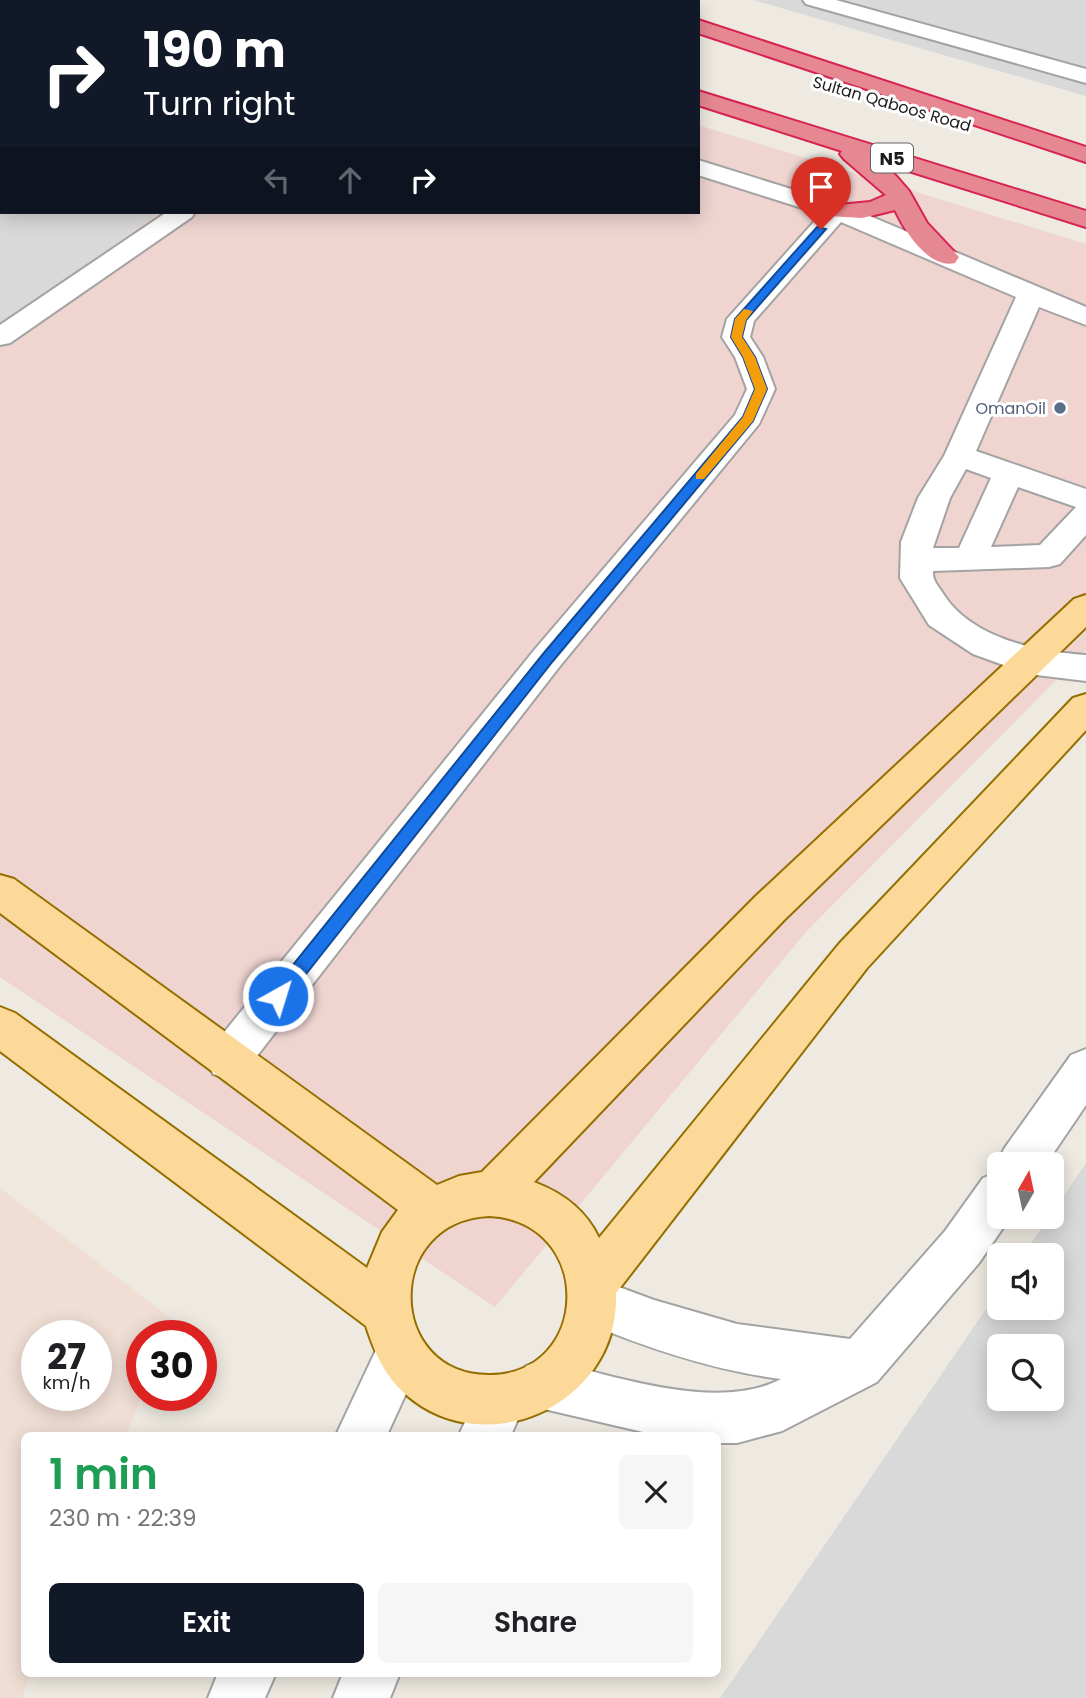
<!DOCTYPE html>
<meta charset="utf-8">
<style>
body{margin:0;font-family:Poppins,sans-serif;background:#f6f6f6;color:#202124;height:100vh;display:flex;flex-direction:column;font-size:26px;white-space:nowrap}
*{box-sizing:border-box;margin:0}
p{font-size:23px;color:#757577}
.icon{flex:none;width:38px;height:38px;fill:none;stroke:currentColor;stroke-width:2;stroke-linecap:round;stroke-linejoin:round}
.map{position:relative;flex:1;overflow:hidden}
.drawer{position:absolute;left:21px;top:1432px;width:700px;height:245px;display:flex;flex-direction:column;background:#fff;border-radius:10px;box-shadow:0 4px 18px #0003}
.drawer>*{flex:none}
.top-card{position:absolute;left:0px;top:0px;width:700px;height:214px;box-shadow:0 4px 18px #0003;background:#111827;color:#fff;overflow:hidden}
.needle{width:46px;rotate:9deg}
.controls{position:absolute;left:987px;top:1152px;display:grid;gap:14px}
.controls a{display:grid;place-items:center;width:77px;height:77px;border-radius:10px;background:#fff;box-shadow:0 4px 18px #0003;font-size:35px}
.speed{position:absolute;left:21px;top:1320px;display:flex;gap:14px;font-size:35px;font-weight:700;text-align:center}
.speed>*{display:grid;place-content:center;width:91px;height:91px;border-radius:50%;background:#fff;box-shadow:0 4px 18px #0003;line-height:1}
.speed small{font-size:18px;font-weight:400}
.speed .limit{border:10px solid #d22;background:#fff;color:#111}
.pin{position:absolute;display:grid;place-items:center;width:60px;height:60px;color:#fff;margin:-72px -30px;border-radius:50% 50% 50% 0;rotate:-45deg;box-shadow:0 0 7px #0007}
.pin .icon{rotate:45deg}
.me{position:absolute;width:77px;margin:-38px;rotate:39deg;stroke-linejoin:round;filter:drop-shadow(0 0 5px #0008)}
.turn{display:flex;align-items:center;gap:24px;height:147px;padding:0 28px;font-size:32px}
.turn .icon{width:91px;height:91px;stroke-width:2.5}
.turn b{display:block;font-size:49px;line-height:60px}
.lanes{display:flex;align-items:center;height:66px;padding:0 28px;background:#0003;justify-content:center;gap:35px;direction:ltr}
.lanes .off{opacity:.35}
.round{display:grid;place-items:center;flex:none;width:74px;height:74px;border-radius:10px;background:#f6f6f6}
.overview{display:flex;align-items:center;justify-content:space-between;height:119px;padding:0 28px}
h1{font-size:42px;font-weight:600;line-height:52px;color:#1e9e55}
.button{display:flex;gap:14px;margin-top:auto;padding:14px 28px}
.button a{flex:1;height:80px;border-radius:10px;background:#111827;color:#fff;font-size:28px;font-weight:600;line-height:80px;text-align:center}
.button a+a{background:#f6f6f6;color:#202124}
.map>svg:first-child{display:block}
</style>
<div class="map">
<svg width="1086" height="1698" viewBox="0 0 1086 1698">
<rect width="100%" height="100%" fill="#eeeae1"/>
<g fill="#dad9d9" fill-rule="evenodd">
<path d="M0 0 256 2H2V212H160L0 327Z"/>
<path d="M753 0H1086V96Z"/>
<path d="M1086 1163V1698H720L999 1290V1307H1052V1255H1023ZM999 1346H1052V1398H999Z"/>
</g>
<path fill="#efd4d0" d="M698 125 1086 244V650L806 932 495 1307 0 977V327L160 212H698Z"/>
<path fill="#f0ded4" fill-rule="evenodd" d="M0 1188 172 1319 166 1335H142V1395L126 1435H24V1673H31L22 1698H0ZM37 1335H96V1395H37Z"/>
<g fill="none" stroke-linecap="round" stroke-linejoin="round">
<defs>
<g id="minor">
<path d="M803 0H836L1086 69V83L806 4Z"/>
<path d="M698 160 846 206 1086 307V325L1039 307 976 451 1086 489V535L1060 564 1049 567 933 571C932 580 939 587 944 595 972 638 1037 652 1086 655V681L1028 674 973 654 929 625 900 578 901 542 918 498 944 456 1016 297 841 222 754 321 750 337 763 357 775 389 759 424 560 666 243 1074 228 1079 213 1074 207 1060 213 1046 536 648 735 415 747 389 735 357 722 337 727 319 821 214 698 175ZM966 469 991 478 959 548H933L950 498ZM1018 487 1076 507 1040 545 991 547Z"/>
<path d="M167 212H195L192 217 10 343 0 345V325Z"/>
<path d="M1086 1049V1105L1046 1164H999V1168L997 1164 1004 1149 1071 1055Z"/>
<path d="M999 1172V1216H1011L979 1263 877 1382 782 1431 737 1443H718V1435H656L544 1409 526 1402 519 1384 526 1366 544 1359C612 1375 717 1413 781 1379 710 1370 641 1346 575 1318L568 1301 575 1284 592 1277 654 1300 737 1324 850 1339 945 1231 983 1178Z"/>
<path d="M401 1325 418 1333 426 1350 387 1435H336L384 1333Z"/>
<path d="M501 1376 519 1383 526 1401 511 1435H459L483 1383Z"/>
<path d="M218 1673H276L265 1698H208Z"/>
<path d="M343 1673H400L390 1698H333Z"/>
</g>
<path id="major" d="M1086 595V627L784 920 534 1182C563 1193 586 1210 599 1238L839 944 1073 698 1086 694V730L867 968 616 1293C620 1407 478 1469 398 1387 382 1370 373 1348 366 1326L0 1051V1007L15 1013 367 1268 382 1232 398 1210 0 913V875L14 879 437 1185 459 1176 482 1172 756 896 1074 599ZM489 1216C595 1221 592 1375 489 1375 386 1375 383 1221 489 1216Z"/>
<g id="highway">
<path d="M373 0H398L399 2H374Z"/>
<path d="M525 0H550L551 2H526Z"/>
<path d="M609 0H633L634 2H610Z"/>
<path d="M698 20 1086 147V162L698 33Z"/>
<path d="M698 91 1086 211V227L877 161 896 176 909 191 927 223 959 257 955 263C928 269 905 231 895 210L862 218 828 216 825 211 828 206 870 202 886 195 844 159 840 154 842 151 698 105Z"/>
</g>
</defs>
<use href="#minor" stroke="#a3a3a3" stroke-width="4"/>
<use href="#major" stroke="#946f00" stroke-width="4"/>
<use href="#highway" stroke="#d72351" stroke-width="4"/>
<use href="#minor" fill="#fff" fill-rule="evenodd"/>
<use href="#major" fill="#fcd998" fill-rule="evenodd"/>
<use href="#highway" fill="#e68891" fill-rule="evenodd"/>
</g>
<path fill="#1a73e8" stroke="#114b97" stroke-width="2" d="M817 227 826 229 746 320 742 337 755 357 767 389 753 421 553 661 284 1002 278 1004 272 1002 270 996 272 991 543 654 743 417 755 389 743 357 731 337 735 319Z"/>
<path fill="#f59e0b" d="M744 309 753 311 746 320 742 337 755 357 767 389 753 421 704 479H696V474L743 417 755 389 743 357 731 337 735 319Z"/>
<circle fill="#5c6f8a" stroke="#fff" stroke-width="2.5" cx="1060" cy="408" r="7"/>
<g text-anchor="middle" dominant-baseline="central" stroke-width="6" stroke-linejoin="round" paint-order="stroke">
<g font-size="16" fill="#1c1c1c" stroke="#fff">
<text transform="translate(892 104) rotate(16)">Sultan Qaboos Road</text>
</g>
<g font-size="16" fill="#4e5e75" stroke="#fff" text-anchor="end">
<text x="1046" y="408">OmanOil</text>
</g>
<rect fill="#fff" stroke="#606060" stroke-width="2" x="871" y="143.5" width="42" height="29" rx="5"/>
<g font-size="18" font-weight="bold" fill="#1c1c1c">
<text x="892" y="158">N5</text>
</g>
</g>
</svg>
<div class="controls">
<a><svg class="needle" viewBox="-14 -14 28 28"><path d="M0-13l5 13h-10z" fill="#e53935"/><path d="M0 13l5-13h-10z" fill="#757577"/></svg></a>
<a><svg class="icon" aria-label="sound" viewBox="0 0 24 24"><path d="M4 9h4l5-4v14l-5-4H4zM17 9q2 3 0 6"/></svg></a>
<a><svg class="icon" aria-label="search" viewBox="0 0 24 24"><circle cx="10" cy="10" r="6"/><path d="M15 15l6 6"/></svg></a>
</div>
<div class="speed"><div>27<small>km/h</small></div><div class="limit">30</div></div>
<div class="pin" style="left:821px;top:229px;background:#d93025"><svg class="icon" aria-label="arrive" viewBox="0 0 24 24"><path d="M6 21V4h12l-3 4 3 4H6"/></svg></div>
<svg class="me" style="left:278px;top:996px" viewBox="-20 -20 40 40"><circle r="17" fill="#1a73e8" stroke="#fff" stroke-width="3"/><path d="M0-11L8 9 0 5-8 9z" fill="#fff"/></svg>
<div class="top-card">
<div class="turn"><svg class="icon" aria-label="right" viewBox="0 0 24 24"><path d="M7 20v-9h11M14 6l5 5-5 5"/></svg><div><b>190 m</b>Turn right</div></div>
<div class="lanes"><svg class="icon off" aria-label="left" viewBox="0 0 24 24"><path d="M17 20v-9H6M10 6l-5 5 5 5"/></svg><svg class="icon off" aria-label="ahead" viewBox="0 0 24 24"><path d="M12 20V5M6 11l6-6 6 6"/></svg><svg class="icon" aria-label="right" viewBox="0 0 24 24"><path d="M7 20v-9h11M14 6l5 5-5 5"/></svg></div>
</div>
<section class="drawer">
<div class="overview"><div><h1>1 min</h1><p>230 m · 22:39</p></div><a class="round"><svg class="icon" aria-label="close" viewBox="0 0 24 24"><path d="M6 6l12 12M18 6L6 18"/></svg></a></div>
<div class="button"><a>Exit</a><a>Share</a></div>
</section>
</div>
